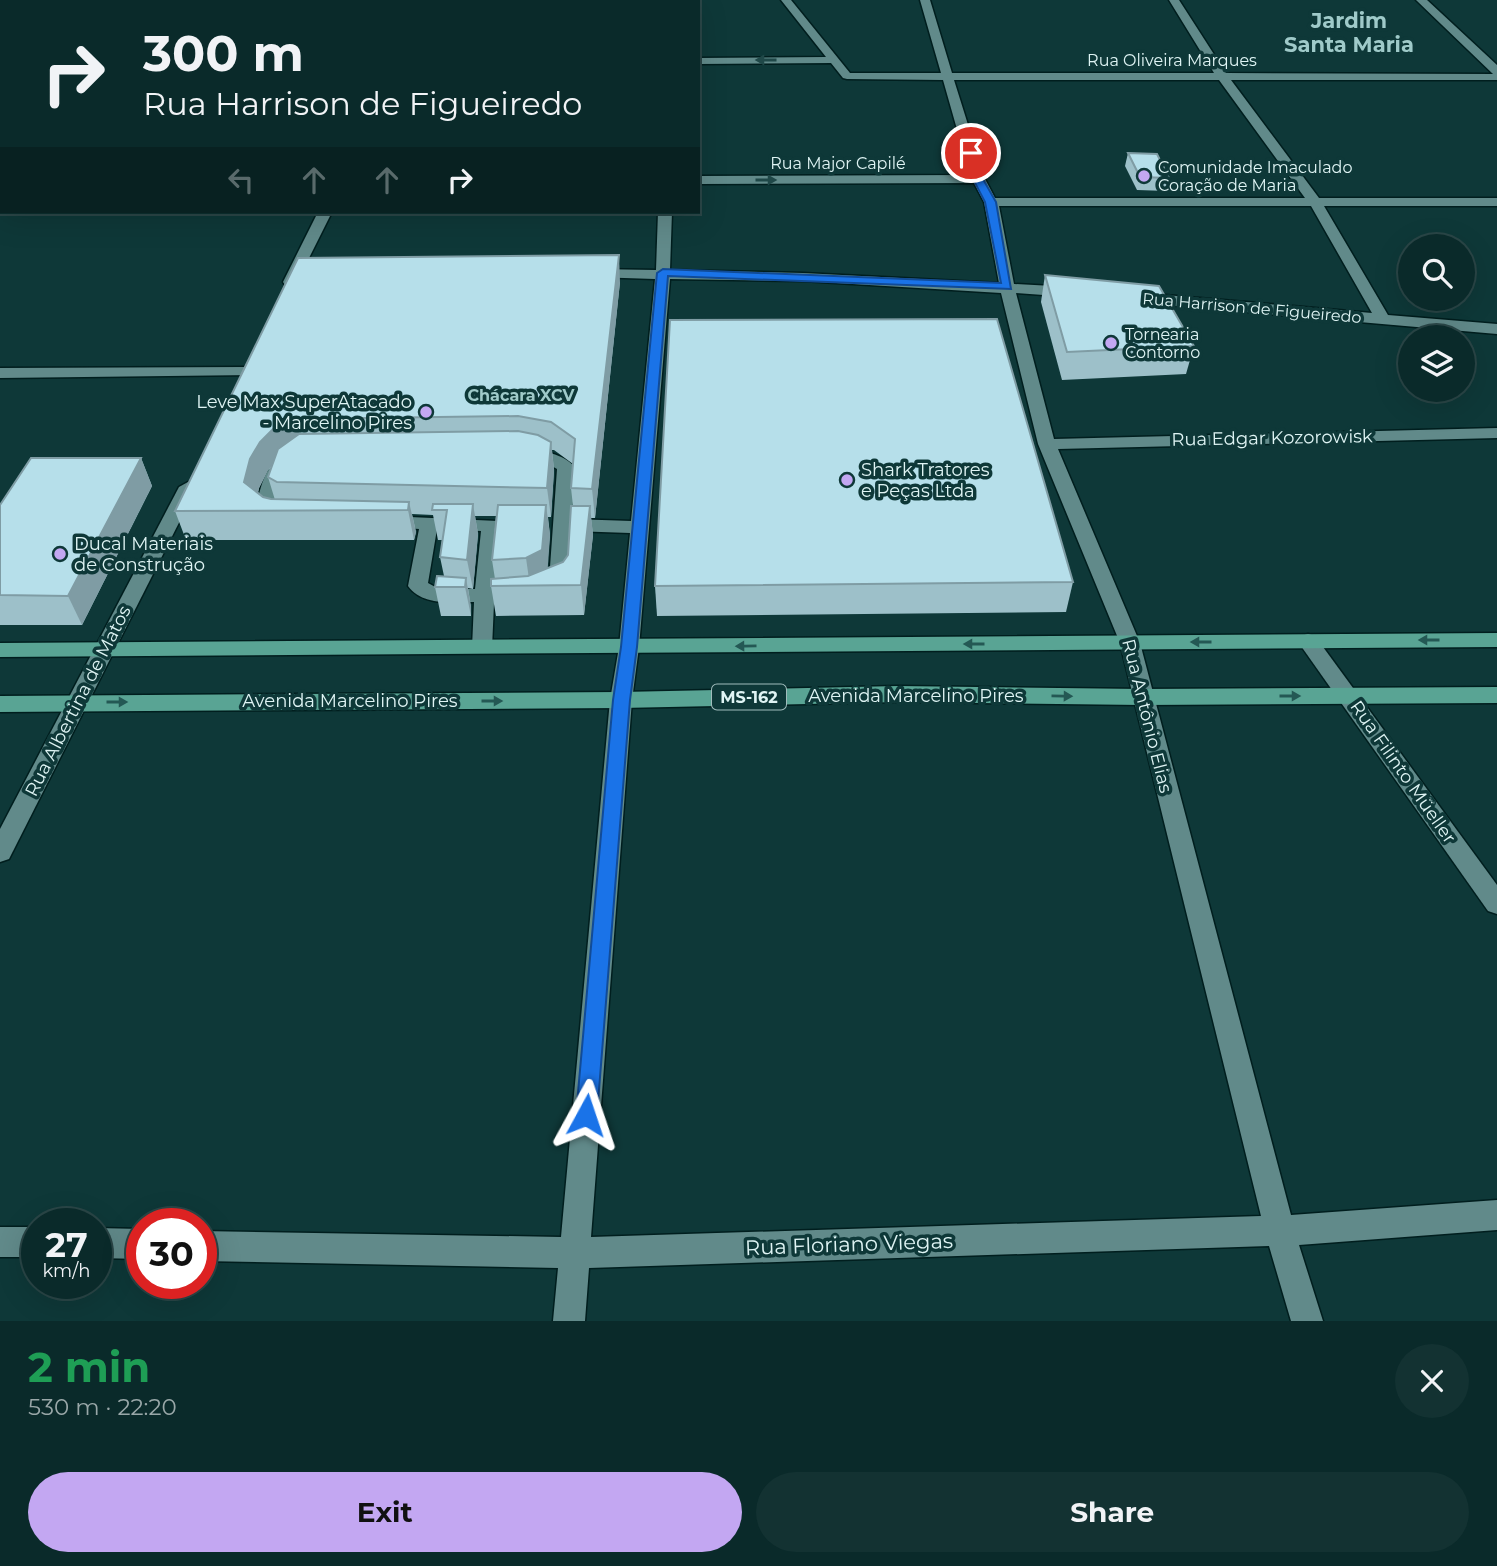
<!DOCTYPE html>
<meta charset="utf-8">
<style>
body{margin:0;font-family:Montserrat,sans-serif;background:#133232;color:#f1f3f6;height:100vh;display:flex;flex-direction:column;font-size:26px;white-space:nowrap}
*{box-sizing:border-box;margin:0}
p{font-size:23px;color:#99a7a8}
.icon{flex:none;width:38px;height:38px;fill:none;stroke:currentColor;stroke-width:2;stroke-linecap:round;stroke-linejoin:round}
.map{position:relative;height:1321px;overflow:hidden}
.panel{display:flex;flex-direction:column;background:#0a2a2a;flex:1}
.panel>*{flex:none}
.banner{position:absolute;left:0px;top:0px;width:700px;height:214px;box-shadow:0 7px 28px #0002,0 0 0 2px #2a4647;background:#0a2a2a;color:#f1f3f6;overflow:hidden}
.tools{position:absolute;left:1398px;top:234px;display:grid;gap:14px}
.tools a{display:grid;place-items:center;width:77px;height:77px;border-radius:50%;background:#0a2a2a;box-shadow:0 7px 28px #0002,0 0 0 2px #2a4647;font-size:35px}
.speed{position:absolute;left:21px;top:1208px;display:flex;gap:14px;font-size:35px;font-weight:700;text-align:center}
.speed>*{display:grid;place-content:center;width:91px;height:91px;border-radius:50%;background:#0a2a2a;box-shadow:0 7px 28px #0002,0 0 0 2px #2a4647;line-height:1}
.speed small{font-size:18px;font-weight:400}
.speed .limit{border:10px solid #d22;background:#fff;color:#111}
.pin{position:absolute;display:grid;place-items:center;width:60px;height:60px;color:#fff;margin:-30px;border:4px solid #fff;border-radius:50%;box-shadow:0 2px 7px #0007}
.me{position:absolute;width:77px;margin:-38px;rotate:5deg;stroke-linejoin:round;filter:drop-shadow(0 0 5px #0008)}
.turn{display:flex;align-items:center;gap:24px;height:147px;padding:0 28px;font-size:32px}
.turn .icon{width:91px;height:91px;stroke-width:2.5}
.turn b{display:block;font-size:49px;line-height:60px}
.lanes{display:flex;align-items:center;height:66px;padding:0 28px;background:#0003;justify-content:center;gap:35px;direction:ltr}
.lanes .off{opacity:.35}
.round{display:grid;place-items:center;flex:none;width:74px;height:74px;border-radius:37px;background:#133232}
.summary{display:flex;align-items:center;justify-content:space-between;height:119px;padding:0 28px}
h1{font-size:42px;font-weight:700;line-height:52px;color:#1e9e55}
.primary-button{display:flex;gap:14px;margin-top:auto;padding:14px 28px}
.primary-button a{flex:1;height:80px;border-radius:42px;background:#c3a7f2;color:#111;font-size:28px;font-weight:700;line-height:80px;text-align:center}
.primary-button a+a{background:#133232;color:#f1f3f6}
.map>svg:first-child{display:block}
</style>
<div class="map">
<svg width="1497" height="1321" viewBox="0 0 1497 1321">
<rect width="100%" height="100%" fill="#0e3838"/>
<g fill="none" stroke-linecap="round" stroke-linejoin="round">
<defs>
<g id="minor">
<path d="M172 0H183L171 2Z"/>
<path d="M418 0H428L417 2Z"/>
<rect x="669" y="0" width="10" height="2"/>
<path d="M781 0H791L850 73H941L920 0H930L952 73H1214L1169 0H1179L1226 73 1493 74 1416 0H1427L1497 65V80H1231L1319 198H1497V206H1324L1388 315 1497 324V334L1142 303 1134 298 1142 293 1372 313 1311 206H999L1014 284 1071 287 1079 292 1071 297 1016 293 1054 439 1497 428V438L1058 449 1140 643 1291 1215 1497 1200V1230L1299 1245 1323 1321H1291L1269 1246 589 1268 585 1321H553L558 1268 201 1261V1231L561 1237 610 700 619 647 630 533 572 531 569 584 559 593H545L542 588 549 581 557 469 543 461 519 457 516 453 525 448C543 451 562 453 575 467L572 519 631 521 655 279 593 277 586 273 593 269 656 270 658 212H672L670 270 803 273 999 283 984 202 974 183 698 184V176L970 175 943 80 847 79 843 78 831 63 698 64V58L826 57ZM954 80H1219L1305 198H995L985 179ZM670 279 803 281 1001 293 1038 444 1120 643 1261 1216 591 1237 632 700 639 647Z"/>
<rect x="0" y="14" width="2" height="6"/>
<rect x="0" y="62" width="2" height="6"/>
<rect x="0" y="180" width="2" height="8"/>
<path d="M0 197H2L0 207Z"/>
<path d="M318 212H332L297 282 295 285H285L283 282Z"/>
<path d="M247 367 255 372 253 375 0 378V368Z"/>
<path d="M284 458 293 463 284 474 274 507 288 519 279 525 272 523 255 509C260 492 264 463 284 458Z"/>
<path d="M188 482 197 487 9 859 0 862V829L179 487Z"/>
<path d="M388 516 498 521 500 525 495 590 528 592 531 597 528 602 494 603 492 648 489 653H475L472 648 474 602C452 602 422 606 408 586L419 529 381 526 379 522 381 518ZM437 529 481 531 475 589H439L428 583Z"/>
<path d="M1308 634 1315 636 1497 885V914L1488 911 1301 646 1298 641 1301 636Z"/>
<rect x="0" y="1227" width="37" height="30"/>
<path d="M96 1228 142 1229V1259L96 1258Z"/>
</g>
<g id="major">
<path d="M1497 633V647L0 657V643Z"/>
<path d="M898 686 1142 689 1497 687V703L1142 705 898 702 621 708 0 712V696L621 692Z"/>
</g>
</defs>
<use href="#minor" stroke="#001e1e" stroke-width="3"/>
<use href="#major" stroke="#001e1e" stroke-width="3"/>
<use href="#minor" fill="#618a8a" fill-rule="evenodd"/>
<use href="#major" fill="#59a494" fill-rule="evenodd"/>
</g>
<g fill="#9dc0c9" fill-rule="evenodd">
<path d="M1128 153 1169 178 1167 191 1137 190 1125 166Z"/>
<path d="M298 258 620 282 595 518H591L593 535 584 615 496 616 491 586 495 579 492 560 496 516H475L478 534 473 589 468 588 471 607V616H441L435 587 444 576 440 557 442 540H438L433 515 412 514 416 532 414 540H186L175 511ZM552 450H554L573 464 571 488 573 506 568 555 563 562 547 568 550 535 548 517H551L554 470ZM272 467 268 477 275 500 263 497 258 493 259 488 268 470Z"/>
<path d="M1045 275 1194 346 1186 374 1062 380 1041 302Z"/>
<path d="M141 458 152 486 82 625H0V505Z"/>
<path d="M1073 582 1066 612 657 616 655 586Z"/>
</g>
<g fill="#7f9ca4">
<path d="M619 255 620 282 595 518 592 489Z"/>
<path d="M295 419 303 447 282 456 268 470 259 488 253 511 244 482 250 459 260 442 274 428Z"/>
<path d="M551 442 554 470 551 517 547 488Z"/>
<path d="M141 458 152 486 82 625 68 596Z"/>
<path d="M409 502 416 532 414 540 408 510Z"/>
<path d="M473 504 478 534 473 589 467 560Z"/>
<path d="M546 505 550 535 547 579 530 586 526 558Z"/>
<path d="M590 506 593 535 584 615 581 585Z"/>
<path d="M466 578 471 607V616L465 587Z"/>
</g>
<g fill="#b6dfea" stroke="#7f9ca4" stroke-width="2">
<path d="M1128 153 1157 154 1169 178 1140 177Z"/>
<path d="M619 255 592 489 571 488 575 439 551 422 518 416 295 419 274 428 260 442 250 459 244 482 263 497 271 499 409 502 408 510 175 511 298 258Z"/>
<path d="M1045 275 1159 286 1194 346 1067 352Z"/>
<path d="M997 319 1073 582 655 586 670 320Z"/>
<path d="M518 431 538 435 551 442 547 488 277 482 268 477 278 449 299 434Z"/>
<path d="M31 458H141L68 596 0 595V505Z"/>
<path d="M433 504H473L467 560 440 557 447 510H432Z"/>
<path d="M498 505H546L542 550 526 558 492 560Z"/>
<path d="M571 506H590L581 585 491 586V579L528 576 563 562 568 555Z"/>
<path d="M437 576 466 578 465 587H435Z"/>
</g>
<defs><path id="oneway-solid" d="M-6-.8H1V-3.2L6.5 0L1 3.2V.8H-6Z" transform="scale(1.75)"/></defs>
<g fill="#1f4848">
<use href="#oneway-solid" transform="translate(766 60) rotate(180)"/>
<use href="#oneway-solid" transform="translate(766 180)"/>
</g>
<g fill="#245854">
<use href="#oneway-solid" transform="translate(1429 640) rotate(180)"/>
<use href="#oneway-solid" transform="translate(1201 642) rotate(180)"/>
<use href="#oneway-solid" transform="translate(974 644) rotate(180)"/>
<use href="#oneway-solid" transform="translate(746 646) rotate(179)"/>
<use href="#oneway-solid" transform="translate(1062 696) rotate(1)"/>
<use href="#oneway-solid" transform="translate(1290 696)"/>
<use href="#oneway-solid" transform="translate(492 701)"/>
<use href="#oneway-solid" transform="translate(117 702)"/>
</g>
<path fill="#1a73e8" stroke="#114b97" stroke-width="2" d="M971 150 976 153 983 179 996 202 1011 289 668 276 637 647 630 700 597 1115 594 1122 586 1125 579 1122 576 1115 613 700 621 647 657 273 663 269 1001 283 985 202 973 179 966 153Z"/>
<g fill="#c3a7f2" stroke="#0e3838" stroke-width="2.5">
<circle cx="1144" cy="176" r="7"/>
<circle cx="1111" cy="343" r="7"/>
<circle cx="426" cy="412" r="7"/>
<circle cx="847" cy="480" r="7"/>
<circle cx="60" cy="554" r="7"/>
</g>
<g text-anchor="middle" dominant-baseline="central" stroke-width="7" stroke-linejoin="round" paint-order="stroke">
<g font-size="16" fill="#dff4f4" stroke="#0e3838">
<text x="1172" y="60">Rua Oliveira Marques</text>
<text x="838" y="163">Rua Major Capilé</text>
<text transform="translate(1252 308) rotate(5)">Rua Harrison de Figueiredo</text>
</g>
<g font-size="16" fill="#dff4f4" stroke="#0e3838" text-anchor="start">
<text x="1158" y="167">Comunidade Imaculado<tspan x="1158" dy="18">Coração de Maria</tspan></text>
<text x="1125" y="334">Tornearia<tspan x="1125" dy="18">Contorno</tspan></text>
</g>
<g font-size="16" font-weight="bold" fill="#9fcac9" stroke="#0e3838">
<text x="521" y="395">Chácara XCV</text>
</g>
<rect fill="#0e3838" stroke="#a0bcbc" stroke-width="2" x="712" y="684.5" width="74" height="25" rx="5"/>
<g font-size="16" font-weight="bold" fill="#dff4f4">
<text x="749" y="697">MS-162</text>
</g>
<g font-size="18" fill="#dff4f4" stroke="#0e3838" text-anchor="start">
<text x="412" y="402" text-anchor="end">Leve Max SuperAtacado<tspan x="412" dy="21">- Marcelino Pires</tspan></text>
<text x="861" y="470">Shark Tratores<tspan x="861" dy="21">e Peças Ltda</tspan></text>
<text x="74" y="544">Ducal Materiais<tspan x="74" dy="21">de Construção</tspan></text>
</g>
<g font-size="18" fill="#dff4f4" stroke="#0e3838">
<text transform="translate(1272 438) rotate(-1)">Rua Edgar Kozorowisk</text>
<text x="916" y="696">Avenida Marcelino Pires</text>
<text transform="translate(78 701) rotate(-63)">Rua Albertina de Matos</text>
<text x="350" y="701">Avenida Marcelino Pires</text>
<text transform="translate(1147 716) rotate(76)">Rua Antônio Elias</text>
<text transform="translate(1403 772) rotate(55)">Rua Filinto Müeller</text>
</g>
<g font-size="21" font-weight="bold" fill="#9fcac9" stroke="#0e3838">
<text x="1349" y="20">Jardim<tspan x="1349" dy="24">Santa Maria</tspan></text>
</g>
<g font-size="21" fill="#dff4f4" stroke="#0e3838">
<text transform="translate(849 1244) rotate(-2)">Rua Floriano Viegas</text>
</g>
</g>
</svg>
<div class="tools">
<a><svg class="icon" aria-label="search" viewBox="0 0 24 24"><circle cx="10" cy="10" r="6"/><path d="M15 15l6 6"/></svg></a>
<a><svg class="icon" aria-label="layers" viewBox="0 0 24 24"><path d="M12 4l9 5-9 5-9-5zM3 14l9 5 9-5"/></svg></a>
</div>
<div class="speed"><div>27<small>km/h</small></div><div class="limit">30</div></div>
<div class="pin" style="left:971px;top:153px;background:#d93025"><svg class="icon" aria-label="arrive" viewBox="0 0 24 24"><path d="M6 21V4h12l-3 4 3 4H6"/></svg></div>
<svg class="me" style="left:586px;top:1115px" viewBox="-20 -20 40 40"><path d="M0-17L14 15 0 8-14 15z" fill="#1a73e8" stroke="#fff" stroke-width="4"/></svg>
<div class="banner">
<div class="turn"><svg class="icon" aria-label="right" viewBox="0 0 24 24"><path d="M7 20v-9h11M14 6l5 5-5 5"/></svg><div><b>300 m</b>Rua Harrison de Figueiredo</div></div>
<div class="lanes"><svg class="icon off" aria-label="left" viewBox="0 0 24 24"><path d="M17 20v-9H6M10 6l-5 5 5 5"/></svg><svg class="icon off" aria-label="ahead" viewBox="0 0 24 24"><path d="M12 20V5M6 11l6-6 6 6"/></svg><svg class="icon off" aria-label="ahead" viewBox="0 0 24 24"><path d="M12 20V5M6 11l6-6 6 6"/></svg><svg class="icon" aria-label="right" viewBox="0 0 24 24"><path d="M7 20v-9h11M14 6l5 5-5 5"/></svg></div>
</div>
</div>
<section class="panel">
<div class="summary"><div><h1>2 min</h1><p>530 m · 22:20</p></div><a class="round"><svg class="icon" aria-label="close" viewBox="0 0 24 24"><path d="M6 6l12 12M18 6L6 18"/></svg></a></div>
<div class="primary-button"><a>Exit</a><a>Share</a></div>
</section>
